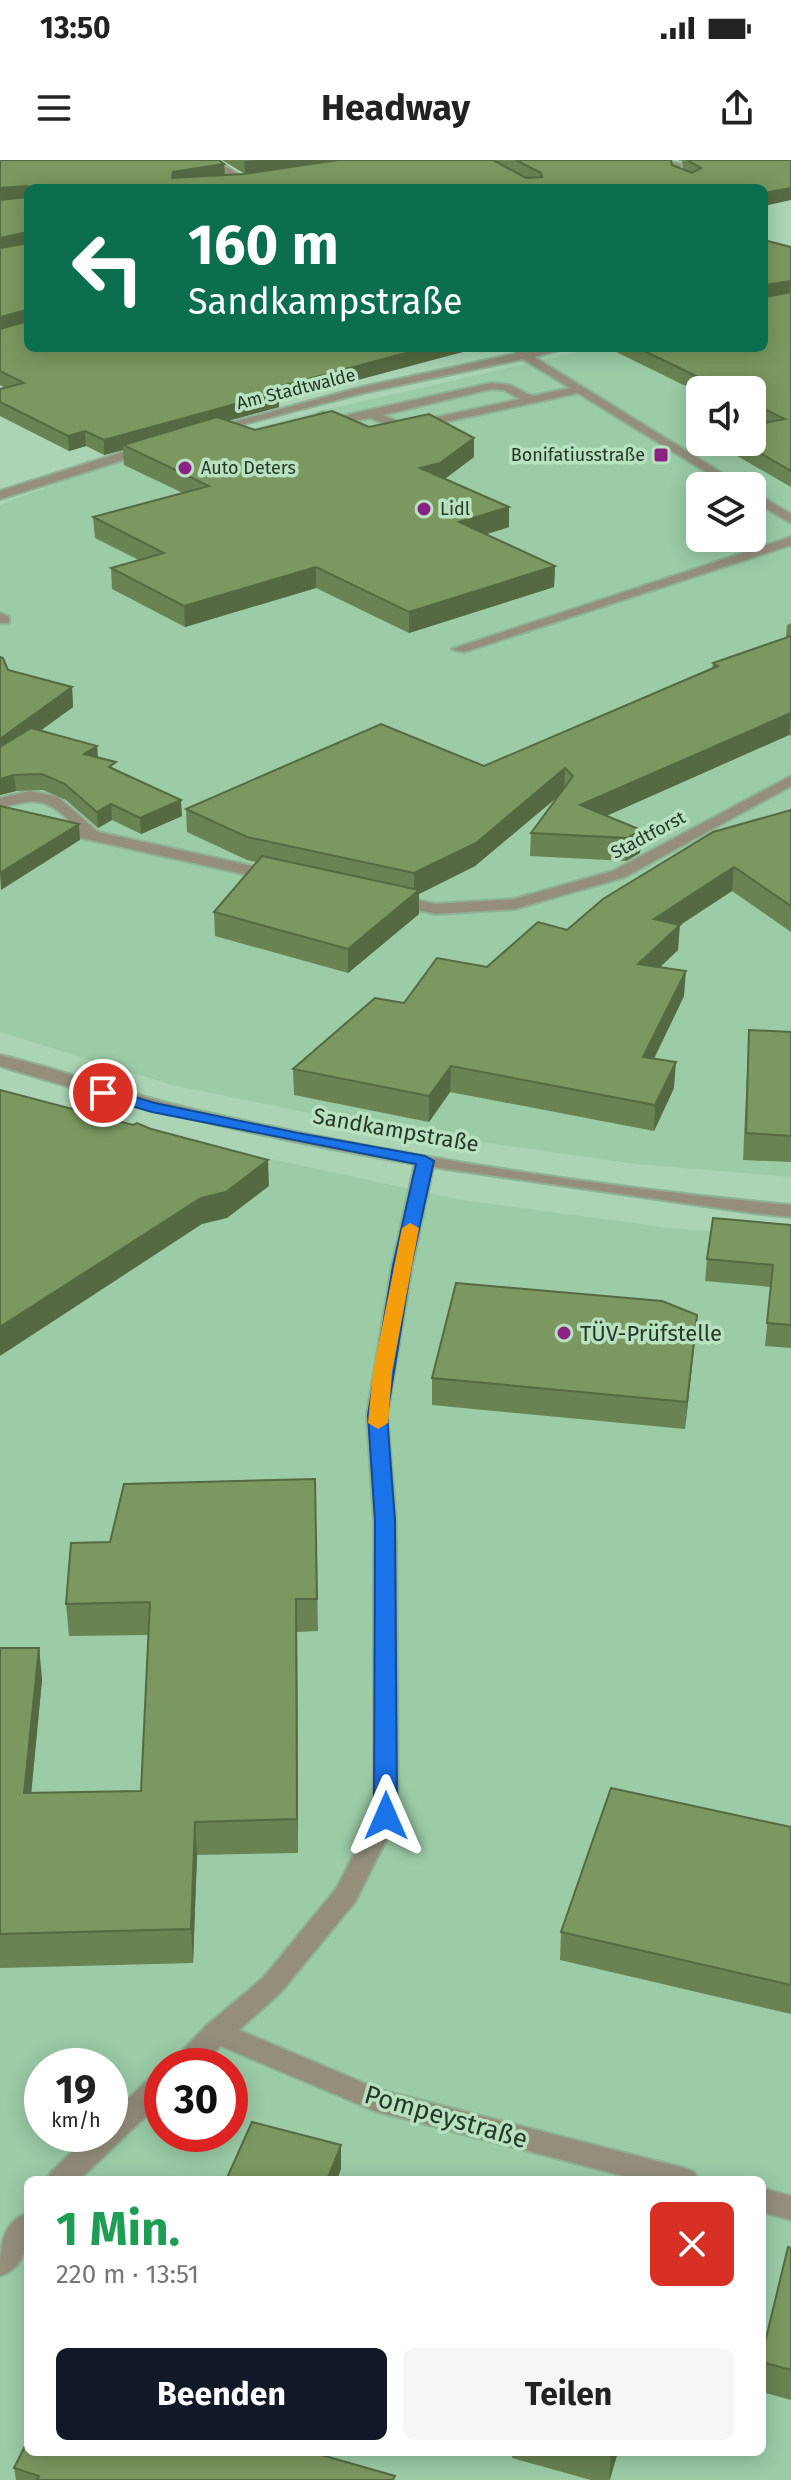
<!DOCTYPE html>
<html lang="de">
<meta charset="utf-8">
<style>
body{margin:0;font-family:"Fira Sans",sans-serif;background:#f6f6f6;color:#222;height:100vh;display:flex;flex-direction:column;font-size:30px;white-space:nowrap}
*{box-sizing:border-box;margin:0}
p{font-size:26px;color:#767676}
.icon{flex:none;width:44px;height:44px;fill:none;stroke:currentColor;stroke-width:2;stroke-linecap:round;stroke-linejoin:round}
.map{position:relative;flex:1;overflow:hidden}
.panel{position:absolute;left:24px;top:2016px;width:742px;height:280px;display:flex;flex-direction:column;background:#fff;border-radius:12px;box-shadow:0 4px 20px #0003}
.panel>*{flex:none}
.hud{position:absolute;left:24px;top:24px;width:744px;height:168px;border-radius:12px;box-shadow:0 4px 20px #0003;background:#0b6e4f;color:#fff;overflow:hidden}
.buttons{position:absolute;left:686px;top:216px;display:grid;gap:16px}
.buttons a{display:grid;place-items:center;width:80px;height:80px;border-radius:12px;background:#fff;box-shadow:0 4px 20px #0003;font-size:40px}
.speed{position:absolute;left:24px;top:1888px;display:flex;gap:16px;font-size:40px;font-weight:700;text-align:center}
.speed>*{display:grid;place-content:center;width:104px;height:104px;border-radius:50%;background:#fff;box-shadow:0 4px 20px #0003;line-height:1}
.speed small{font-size:20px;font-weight:400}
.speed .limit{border:12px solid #d22;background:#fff;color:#111}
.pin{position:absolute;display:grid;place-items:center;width:68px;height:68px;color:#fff;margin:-34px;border:4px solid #fff;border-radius:50%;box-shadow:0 2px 8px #0007}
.me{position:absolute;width:88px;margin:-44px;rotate:0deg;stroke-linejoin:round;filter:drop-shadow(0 0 6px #0008)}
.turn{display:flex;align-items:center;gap:28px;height:168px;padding:0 32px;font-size:36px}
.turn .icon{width:104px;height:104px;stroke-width:2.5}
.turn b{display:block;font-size:56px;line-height:68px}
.round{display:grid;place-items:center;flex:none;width:84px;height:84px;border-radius:12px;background:#f6f6f6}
.headline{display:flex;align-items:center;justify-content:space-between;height:136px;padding:0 32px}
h1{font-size:48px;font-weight:700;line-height:60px;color:#1e9e55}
.primary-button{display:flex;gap:16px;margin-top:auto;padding:16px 32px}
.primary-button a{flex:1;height:92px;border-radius:12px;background:#111827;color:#fff;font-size:32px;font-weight:700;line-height:92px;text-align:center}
.primary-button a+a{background:#f6f6f6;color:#222}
.status{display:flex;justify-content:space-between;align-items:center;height:56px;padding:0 40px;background:#fff;direction:ltr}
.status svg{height:22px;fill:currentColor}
header{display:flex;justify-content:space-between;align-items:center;height:104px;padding:0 32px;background:#fff;font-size:36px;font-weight:700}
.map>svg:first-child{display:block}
</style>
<div class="status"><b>13:50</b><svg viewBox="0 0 49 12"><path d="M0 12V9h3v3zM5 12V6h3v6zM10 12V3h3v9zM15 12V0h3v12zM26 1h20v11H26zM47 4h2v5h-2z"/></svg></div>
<header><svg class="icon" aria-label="menu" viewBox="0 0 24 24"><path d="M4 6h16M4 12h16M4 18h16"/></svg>Headway<svg class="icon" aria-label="share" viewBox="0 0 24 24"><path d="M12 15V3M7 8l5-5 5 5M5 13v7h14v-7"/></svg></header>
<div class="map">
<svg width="791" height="2320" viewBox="0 0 791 2320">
<rect width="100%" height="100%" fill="#aad4b3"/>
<g fill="#9bcca6" fill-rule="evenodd">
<path d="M791 147V1017L636 1004 378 967 172 925 0 872V345L96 309 315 252 597 188H764ZM700 230H752V282H700ZM700 326H752V378H700Z"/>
<path d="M0 930 134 970 462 1040 670 1068 791 1078V2320H0ZM42 1906H110V1974H42ZM162 1906H230V1974H162ZM28 2020H762V2292H28Z"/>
</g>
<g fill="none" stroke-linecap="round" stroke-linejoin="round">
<defs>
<g id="minor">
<path d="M205 0H216L259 28H248Z"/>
<path d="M662 0 681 4 680 12 696 20 691 23 672 15 673 7Z"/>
<path d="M545 188H565L534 197 743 326H729L578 233 404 271 370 258 337 264 317 255 323 252 338 257 491 223 510 225 532 236 570 228 523 199 363 233 210 273 204 270 362 227 515 194V190L526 192ZM491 229 504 230 520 239 405 264 383 255Z"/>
<path d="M148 284 154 288 152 291 0 339V331Z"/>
<path d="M752 331 791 354V363L752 340Z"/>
<path d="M791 377V385L464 492 452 489Z"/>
<path d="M0 453 9 457V463H0Z"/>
<path d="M791 616V626L625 717 515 749 436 754 386 743 384 740 392 735 436 744 514 739 613 711Z"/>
<path d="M30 631 58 637 98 672 275 711 283 716 275 721 0 660V650L76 667C47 638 38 637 0 648V638Z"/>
<path d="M0 895C63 910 124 933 187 948 385 994 588 1026 791 1045V1057L753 1053 433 1007 412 1106 387 1255 396 1361 398 1656 355 1742 281 1832 239 1870 380 1930 684 2008 694 2012 698 2020H640L375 1951 221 1886 199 1906H168L207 1865 263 1818 336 1729 374 1656V1361L367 1255 392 1106 415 1004C274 980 136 949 0 906Z"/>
<path d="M162 1913V1941L79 2020H47L51 2012 91 1974H110V1956L152 1916Z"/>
<path d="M762 2028 791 2036V2060L762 2052Z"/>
<path d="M28 2053C28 2079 29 2106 0 2116 0 2090 0 2063 28 2053Z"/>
</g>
</defs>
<use href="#minor" stroke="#8db295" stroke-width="4"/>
<use href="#minor" fill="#958e7b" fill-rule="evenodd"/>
</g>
<g fill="#698352">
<path d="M0 0 225 15 245 14 222 0H671L672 5 683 10 682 1 677 0H791V40L28 28V188L279 241V247L228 261 255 270 369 267 474 278V297L445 319 509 367 486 374 555 406 554 427 409 473 316 428 185 467 112 429 111 408 139 400 95 378 93 357 183 333 124 305 123 290 104 295 86 286 69 291 0 256V229L5 228 0 225Z"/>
<path d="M791 87V327L720 286V282H752L762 263 752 258V230H700V233L608 188H764Z"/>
<path d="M791 463V576L789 575 606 656 641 670 640 693 626 701 530 696 531 673 559 636 475 706 419 734V754L348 813 215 776 214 752 256 702 247 700 187 672 186 649 484 606 712 508 713 503 786 478 787 465Z"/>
<path d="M8 510 72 527 73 547 40 571 97 586 98 597 182 656 141 674 112 660 98 668 66 640 43 630 16 631 0 635Z"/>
<path d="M791 650V772L732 731 679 765 678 790 660 807 684 836 654 899 674 928 654 971 450 932 429 962 294 935 293 909 404 843 567 770Z"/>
<path d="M749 870 791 872V1002L743 1000Z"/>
<path d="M791 1065V1188L765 1186 771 1127 705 1121 707 1099Z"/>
<path d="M697 1155 685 1269 432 1245V1218Z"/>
<path d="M315 1319 318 1471 297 1472 298 1693 197 1695 193 1803 0 1808V1488H39L42 1520 31 1633 141 1631 148 1475 69 1476 66 1444 110 1382Z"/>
<path d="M791 1667V1854L560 1800 561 1772Z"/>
<path d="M791 2088V2240L762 2232V2202Z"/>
<path d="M512 2292H618L610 2320H591L512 2298Z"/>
<path d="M14 2308 395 2320H16Z"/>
</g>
<g fill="#556a42">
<path d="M256 0H350L245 14 244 1Z"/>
<path d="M224 4 225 16 172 18 173 12Z"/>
<path d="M27 26 28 39 0 41V28Z"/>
<path d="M791 28V40L764 46V33Z"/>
<path d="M27 72 28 85 0 91V78Z"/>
<path d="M791 121 790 134 764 139V125Z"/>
<path d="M26 150 27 164 0 171V157Z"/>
<path d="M425 188H478L279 241V247L129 288 123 285V290L104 295V280L270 229Z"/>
<path d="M85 271 86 286 69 291 68 276Z"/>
<path d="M474 278V297L439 323 420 308Z"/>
<path d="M509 347V367L459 383V362Z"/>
<path d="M555 406 554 427 409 473V452Z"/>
<path d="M316 407V428L185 467 184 446Z"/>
<path d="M72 527 73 547 0 600V579Z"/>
<path d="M791 553 789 575 579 668 580 645Z"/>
<path d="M97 586 98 602 84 594Z"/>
<path d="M565 608 564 631 475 706 419 734V754L348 813V789L414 734V713Z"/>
<path d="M14 615 16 631 0 635V619Z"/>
<path d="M181 640 182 656 141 674 140 658Z"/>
<path d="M111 644 112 660 98 668 97 652Z"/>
<path d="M79 664 80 680 1 730 0 713Z"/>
<path d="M641 670 640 693 626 701 627 678Z"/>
<path d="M734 707 732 731 653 783 654 759Z"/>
<path d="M680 765 678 790 637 829 638 804Z"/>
<path d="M686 811 684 836 642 923 643 897Z"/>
<path d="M676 902 674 928 654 971 655 945Z"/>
<path d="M451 906 450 932 429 962V936Z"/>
<path d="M268 1000 269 1026 227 1058 202 1064 0 1196V1167L201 1038Z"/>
<path d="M697 1155 695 1181 685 1269 687 1242Z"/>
<path d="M296 1439 297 1472 298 1693 297 1659Z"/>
<path d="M39 1488 42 1520 28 1667 24 1633Z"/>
<path d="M195 1662 197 1695 193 1803 191 1769Z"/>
<path d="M341 1985V2009L337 2020H327Z"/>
<path d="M612 2292H618L609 2320 611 2296Z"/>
</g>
<g fill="#7a985f" stroke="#556a42" stroke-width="2">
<path d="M0 0H219L224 4 173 12 172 18 244 14 338 0H493L526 18 542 17 541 13 516 0H671L672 5 692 13 701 8 687 0H791V28L764 33V28H29L27 26 0 28Z"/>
<path d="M28 37V73L27 72 0 78V40Z"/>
<path d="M764 80 791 87V121L764 125V127Z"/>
<path d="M28 83V152L26 150 0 157V88Z"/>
<path d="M791 132V311L741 282H752V265L785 259 752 243V230H725L638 188H764V136L766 137Z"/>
<path d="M28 161V188H425L270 229 279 232 104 280 85 271 68 276 0 242V229L24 223 0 211V169Z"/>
<path d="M332 251 369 267 429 254 474 278 440 303 420 308 509 347 459 362 555 406 409 452 316 407 184 446 111 408 164 393 93 357 209 326 123 285 217 257 255 270Z"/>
<path d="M791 476V553L580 645 641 670 627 678 531 673 573 616 565 608 476 683 414 713 247 677 186 649 381 564 484 606 718 506 713 503Z"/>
<path d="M0 497 3 498 8 510 72 527 0 579Z"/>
<path d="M31 568 97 586 84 594 116 602 109 607 181 640 140 658 111 644 97 652 65 624 42 614 14 615 0 619V587Z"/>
<path d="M0 646 79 664 0 713Z"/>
<path d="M791 650V746L734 707 654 759 680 765 638 804 686 811 643 897 676 902 655 945 451 906 429 936 293 909 375 838 404 843 437 798 487 807 538 762 567 770 603 739 713 672Z"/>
<path d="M262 696 419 730 348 789 214 752Z"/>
<path d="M749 870 791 872V976L746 973Z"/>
<path d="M0 930 133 965 137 963 151 969 268 1000 226 1032 201 1038 0 1167Z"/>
<path d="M713 1058 791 1065V1165L767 1163 773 1105 707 1099Z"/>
<path d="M456 1123 662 1141 697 1155 687 1242 432 1218Z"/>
<path d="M315 1319 317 1439H296L297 1659 195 1662 191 1769 0 1774V1488H39L24 1633 141 1631 150 1442 66 1444 71 1383 110 1382 124 1324Z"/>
<path d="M611 1628 791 1667V1825L561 1772Z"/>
<path d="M252 1962 341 1985 327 2020H226Z"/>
<path d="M788 2087 791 2088V2210L762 2202V2195Z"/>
<path d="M28 2280V2292H311L395 2316 393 2320H37L39 2316 14 2308Z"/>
<path d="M597 2292H612L611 2296Z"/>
</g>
<path fill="#1a73e8" stroke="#114b97" stroke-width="2" d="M103 928 155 943 298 973 425 996 434 1001 411 1106 387 1255 395 1361 397 1656 394 1662H378L374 1656 375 1361 368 1255 393 1106 416 1004 152 952 97 936 95 933Z"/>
<path fill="#f59e0b" d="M410 1063 419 1068 392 1212 388 1263 378 1269 368 1263 373 1212 402 1068Z"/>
<g fill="#8c2185" stroke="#b7e1bf" stroke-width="3">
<rect x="653" y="287" width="16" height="16" rx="4"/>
<circle cx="185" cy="308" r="8"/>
<circle cx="424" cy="349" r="8"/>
<circle cx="564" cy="1173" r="8"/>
</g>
<g text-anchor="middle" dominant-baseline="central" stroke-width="7" stroke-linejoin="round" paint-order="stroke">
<g font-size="18" fill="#27382b" stroke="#b7e1bf">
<text transform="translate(296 229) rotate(-14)">Am Stadtwalde</text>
<text transform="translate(648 675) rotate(-28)">Stadtforst</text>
</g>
<g font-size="18" fill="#27382b" stroke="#b7e1bf" text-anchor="start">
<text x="645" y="295" text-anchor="end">Bonifatiusstraße</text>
<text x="201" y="308">Auto Deters</text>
<text x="440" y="349">Lidl</text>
</g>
<g font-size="22" fill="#27382b" stroke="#b7e1bf">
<text transform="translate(396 970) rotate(10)">Sandkampstraße</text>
</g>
<g font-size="22" fill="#27382b" stroke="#b7e1bf" text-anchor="start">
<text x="580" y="1173">TÜV-Prüfstelle</text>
</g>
<g font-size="26" fill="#27382b" stroke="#b7e1bf">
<text transform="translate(446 1957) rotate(16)">Pompeystraße</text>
</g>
</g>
</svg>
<div class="buttons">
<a><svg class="icon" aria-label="sound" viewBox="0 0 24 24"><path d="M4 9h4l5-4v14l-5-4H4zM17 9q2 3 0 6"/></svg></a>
<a><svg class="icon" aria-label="layers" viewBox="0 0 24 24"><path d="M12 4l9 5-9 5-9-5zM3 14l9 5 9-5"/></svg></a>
</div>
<div class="speed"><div>19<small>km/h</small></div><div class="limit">30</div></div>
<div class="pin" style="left:103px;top:933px;background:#d93025"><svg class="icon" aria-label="arrive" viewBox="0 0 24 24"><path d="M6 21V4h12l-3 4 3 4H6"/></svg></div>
<svg class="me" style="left:386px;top:1656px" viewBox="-20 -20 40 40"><path d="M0-17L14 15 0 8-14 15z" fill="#1a73e8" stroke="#fff" stroke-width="4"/></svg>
<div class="hud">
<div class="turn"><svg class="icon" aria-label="left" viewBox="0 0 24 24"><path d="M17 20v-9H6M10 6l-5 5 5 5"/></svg><div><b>160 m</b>Sandkampstraße</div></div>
</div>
<section class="panel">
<div class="headline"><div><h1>1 Min.</h1><p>220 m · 13:51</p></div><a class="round" style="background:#d93025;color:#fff"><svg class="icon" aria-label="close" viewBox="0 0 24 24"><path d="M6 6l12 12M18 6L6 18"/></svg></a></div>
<div class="primary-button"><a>Beenden</a><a>Teilen</a></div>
</section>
</div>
